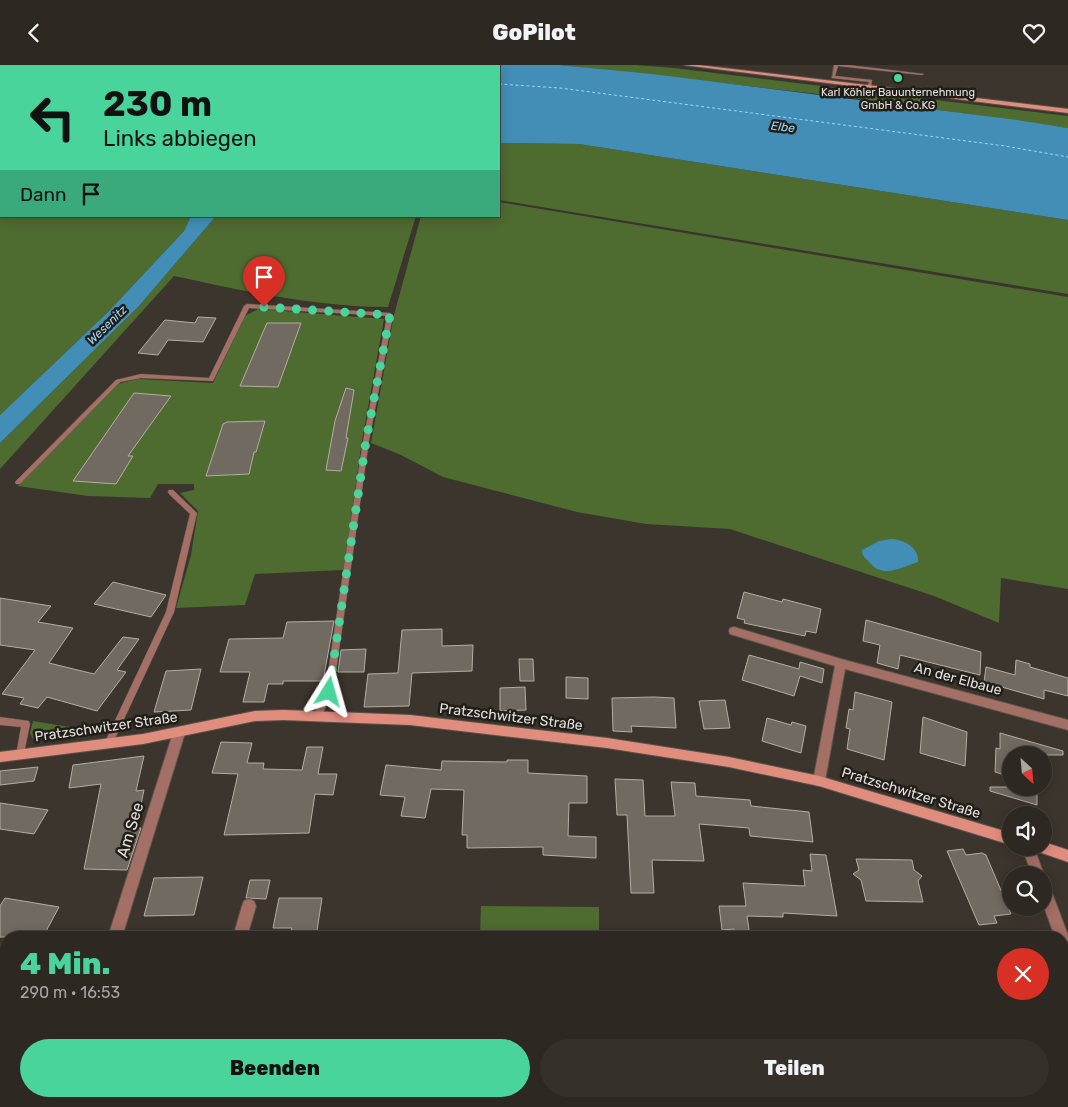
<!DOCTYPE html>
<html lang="de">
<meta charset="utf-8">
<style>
body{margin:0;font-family:Rubik,sans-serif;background:#35302a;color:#f1f3f6;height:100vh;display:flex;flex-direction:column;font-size:19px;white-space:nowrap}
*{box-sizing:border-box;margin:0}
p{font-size:16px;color:#a7a6a5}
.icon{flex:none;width:28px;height:28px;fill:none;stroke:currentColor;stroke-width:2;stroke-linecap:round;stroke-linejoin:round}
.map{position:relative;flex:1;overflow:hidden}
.drawer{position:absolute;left:0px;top:866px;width:1069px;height:176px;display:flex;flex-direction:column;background:#2d2822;border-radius:20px 20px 0 0;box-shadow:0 2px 12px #0003,0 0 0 1px #484440}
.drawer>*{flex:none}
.hud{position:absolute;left:0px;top:0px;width:500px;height:152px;box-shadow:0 2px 12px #0003,0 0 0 1px #484440;background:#49d49c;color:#111;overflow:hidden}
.needle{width:32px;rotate:154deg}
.controls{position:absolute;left:1002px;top:681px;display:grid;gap:10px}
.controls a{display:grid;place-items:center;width:50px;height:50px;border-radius:50%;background:#2d2822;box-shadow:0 2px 12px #0003,0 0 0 1px #484440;font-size:25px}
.pin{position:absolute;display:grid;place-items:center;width:42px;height:42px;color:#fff;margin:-51px -21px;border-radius:50% 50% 50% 0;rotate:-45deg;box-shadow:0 0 5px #0007}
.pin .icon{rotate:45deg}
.me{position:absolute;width:55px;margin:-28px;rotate:8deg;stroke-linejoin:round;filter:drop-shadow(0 0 4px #0008)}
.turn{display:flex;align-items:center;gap:18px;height:105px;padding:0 20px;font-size:22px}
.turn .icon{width:65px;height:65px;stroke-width:2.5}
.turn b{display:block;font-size:35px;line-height:42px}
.then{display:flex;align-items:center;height:48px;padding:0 20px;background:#0003;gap:10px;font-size:19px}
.round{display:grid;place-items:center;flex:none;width:52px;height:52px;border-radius:26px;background:#35302a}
.head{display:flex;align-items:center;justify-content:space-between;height:85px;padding:0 20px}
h1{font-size:30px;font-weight:800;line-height:38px;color:#49d49c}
.cta{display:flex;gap:10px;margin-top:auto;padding:10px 20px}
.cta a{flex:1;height:58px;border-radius:30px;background:#49d49c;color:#111;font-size:20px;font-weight:800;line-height:58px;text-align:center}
.cta a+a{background:#35302a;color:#f1f3f6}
header{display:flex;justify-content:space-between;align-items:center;height:65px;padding:0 20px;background:#2d2822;font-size:22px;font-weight:800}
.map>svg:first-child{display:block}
</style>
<header><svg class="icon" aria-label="back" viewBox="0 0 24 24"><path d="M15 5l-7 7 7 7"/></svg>GoPilot<svg class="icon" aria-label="heart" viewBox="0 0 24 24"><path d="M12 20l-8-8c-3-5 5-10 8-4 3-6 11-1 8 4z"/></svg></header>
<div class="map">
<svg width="1068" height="1042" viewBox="0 0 1068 1042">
<rect width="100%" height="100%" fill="#3c352d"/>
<g fill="#4e6b30">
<path d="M559 0H636L674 3 1068 51V63L837 31Z"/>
<path d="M0 45 1 151H191L184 166 108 247 0 350Z"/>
<path d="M499 78 579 79 1068 155V229L499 135Z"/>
<path d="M499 137 1068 232V524L1001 513 999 558 934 531 730 464 646 459 577 447 443 412 401 390 371 378 394 250 421 151H499Z"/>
<path d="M216 151H416L388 242C316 242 244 226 174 211L0 404V378L139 241Z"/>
<path d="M258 244 384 254 362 375 344 505 255 509 245 540 176 543 191 490 198 446 180 428 194 425V419H158L150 433 88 431 18 421 117 319 138 314 213 318 245 251Z"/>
<path d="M33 656 100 667 33 674 30 668Z"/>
<path d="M481 841 599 842V872H480Z"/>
<path d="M471 1036H871L873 1042H470Z"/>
</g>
<g fill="#428eb6">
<path d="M0 0H559L652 9 1017 55 1068 63V155L579 79 499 78V1H1L0 45Z"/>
<path d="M191 151H216L139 241 0 378V350L108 247 184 166Z"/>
<path d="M891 474C903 474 920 483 918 497 902 502 883 514 870 498 866 493 862 492 862 485L879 476Z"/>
</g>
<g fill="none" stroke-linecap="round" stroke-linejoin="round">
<g stroke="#9dd7f8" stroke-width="1" stroke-dasharray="3 2.5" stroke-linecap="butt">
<path d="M209 0 229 1"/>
<path d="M499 19 560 23 1005 81 1068 92"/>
</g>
</g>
<g fill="#716a61" stroke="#b5ada3">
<path d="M198 252 216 253 203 277 168 275 158 290 138 288 165 255 195 258Z"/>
<path d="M267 258H301L278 322 240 321Z"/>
<path d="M346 323 354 325 346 373H348L341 406 326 405 335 356Z"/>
<path d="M134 328 171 331 128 391H133L116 419 73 416Z"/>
<path d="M265 356 256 387H254L249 409 206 411 223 359 227 357Z"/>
<path d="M113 517 166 530 151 552 94 539Z"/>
<path d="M744 527 782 537 783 534 821 544 816 568 806 566 805 571 744 558 745 555 737 553Z"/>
<path d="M0 533 51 541 38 557 73 563 49 598 94 609 123 572 139 574 117 605 126 607 97 646 47 632 38 643 20 639 24 633 2 629 35 585 0 580Z"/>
<path d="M866 555 981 587 980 610 900 590 898 604 877 598 880 580 863 576Z"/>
<path d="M334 556 323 616H283V619H268L264 637H243L250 607H220L229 574 283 573 287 557Z"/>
<path d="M442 564V581L473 580 472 606 412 608 409 641 364 642 368 609 398 608 402 565Z"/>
<path d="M366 584 364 607H338L341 585Z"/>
<path d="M749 590 799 604 800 597 824 604 822 618 800 611 794 631 742 615Z"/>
<path d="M519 594H533L534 616H520Z"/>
<path d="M1016 595 1030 599V602L1068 613V631L1044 625V634L984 617 986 602 1015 610Z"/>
<path d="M201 604 191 645 154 647 166 606Z"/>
<path d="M566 612 588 613V634L566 633Z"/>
<path d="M525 622 526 645 500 646V623Z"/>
<path d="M855 627 892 637 884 695 847 684 850 664 846 663 849 644 853 645Z"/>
<path d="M654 632 674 633 676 663 631 661 632 667 613 666 612 633Z"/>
<path d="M725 635 730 663 704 664 699 636Z"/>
<path d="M923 652 967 667 965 701 920 688Z"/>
<path d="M767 653 791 660 792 657 806 661 801 688 762 676Z"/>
<path d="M1000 668 1063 686V690H1011V712L995 707 996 683 1000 684Z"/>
<path d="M221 677 252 678 247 698H264L263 704 302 705 307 682H323L318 709H337L333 730 315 729 309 768 224 770 238 709 212 708Z"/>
<path d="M144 691 136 726 144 725 136 763H141L127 805 84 804 101 719 69 723 73 700Z"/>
<path d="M507 695H528V708L587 711V738H569L568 771 596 772V793L543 790V782L467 783V770H462L464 725 431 724 425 753 401 751 405 732 380 730 386 700 441 705 442 696 507 697Z"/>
<path d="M38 702 34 716 0 720V706Z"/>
<path d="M615 714 643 715 645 751H675L671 717 695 718 696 731 750 735 751 741 809 747 813 777 750 771 749 763 699 759 704 796 652 795 654 828H631L627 750H617Z"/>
<path d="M990 722H1037V740L990 726Z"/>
<path d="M0 738 48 745 34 769 0 764Z"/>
<path d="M963 784 966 790 982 788 986 790 1011 849 994 851 997 858 979 860 947 786Z"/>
<path d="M810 789 826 790 837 851 783 848V852L747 851 750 872H735L734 864 722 865 719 841H746L743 818 805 821 803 805 812 806Z"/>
<path d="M856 794 912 795 914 805 922 811 918 816 923 837 866 836 861 815 853 809 859 805Z"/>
<path d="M203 812 194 850 144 851 154 813Z"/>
<path d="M250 815H270L266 834 246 833Z"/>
<path d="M5 833 59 842 43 872H0V841Z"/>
<path d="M279 833H322L316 872H290L292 863H273Z"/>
</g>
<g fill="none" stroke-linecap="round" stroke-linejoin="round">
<defs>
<g id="lane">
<path d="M834 0H848L924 9 922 10 838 1 835 11 872 15 871 22 869 23 867 22 869 17 832 13Z"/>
<path d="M247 239 390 248 393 250 369 376 333 627 320 654 317 655 314 654 313 651 325 627 363 376 387 251 249 243 213 316 141 313 120 317 20 419H16L15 417 116 315 141 309 209 313 244 241Z"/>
<path d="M169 425H173L197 448 174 547 111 682 108 683 105 682 104 679 166 547 190 449 169 429 168 427Z"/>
<path d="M0 652 29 656 30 659 23 693 20 694 17 693 16 690 21 662 0 660Z"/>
</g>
<g id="street">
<path d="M734 562 841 594 1068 655V665L845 604 825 716 823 720 819 721 815 720 813 716 835 601 730 569 729 566 730 563Z"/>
<path d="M179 663 183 664 185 668 122 872H108L173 668 175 664Z"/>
<path d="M1022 782H1034L1044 810V812V810H1032Z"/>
<path d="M1044 819 1049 820 1068 870V897L1062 893V872H1055L1044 842Z"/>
<path d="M249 834 254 836 256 841 247 872H233L242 841 244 836Z"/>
<path d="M45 1036H60L59 1042H43Z"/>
<path d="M195 1036H211L210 1042H194Z"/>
</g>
<g id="secondary">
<path d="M684 0H698L1068 44V48Z"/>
<path d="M283 645 410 650 607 673 729 692 819 711 1011 768V780L819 721 729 702 607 683 410 660 283 655 255 656 143 679 0 697V687L143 669 255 646Z"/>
<path d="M1044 777 1068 785V797L1036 786 1034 782H1044Z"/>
</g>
</defs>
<use href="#lane" stroke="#5a544c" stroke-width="1"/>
<use href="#street" stroke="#5a544c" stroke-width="2"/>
<use href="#secondary" stroke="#5a544c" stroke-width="2"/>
<use href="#lane" fill="#a46f65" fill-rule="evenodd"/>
<use href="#street" fill="#a46f65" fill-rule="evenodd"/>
<use href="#secondary" fill="#e18d7e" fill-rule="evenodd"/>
</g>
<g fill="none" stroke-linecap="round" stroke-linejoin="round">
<path stroke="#49d49c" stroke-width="9" stroke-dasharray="0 16.2" d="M264 242 390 250 366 376 329 627"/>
</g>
<circle fill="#49d49c" stroke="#211e1a" stroke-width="2" cx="898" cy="13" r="5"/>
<g text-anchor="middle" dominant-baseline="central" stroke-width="5" stroke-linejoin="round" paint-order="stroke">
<g font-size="11" fill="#e4dfda" stroke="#211e1a">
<text x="898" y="27">Karl Köhler Bauunternehmung<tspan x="898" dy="13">GmbH &amp; Co.KG</tspan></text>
</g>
<g font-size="12" font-style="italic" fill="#9dd7f8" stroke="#211e1a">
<text transform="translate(783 62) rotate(7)">Elbe</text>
<text transform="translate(107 260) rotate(-44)">Wesenitz</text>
</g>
<g font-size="14" fill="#e4dfda" stroke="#211e1a">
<text transform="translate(958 614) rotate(15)">An der Elbaue</text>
<text transform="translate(511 652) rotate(7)">Pratzschwitzer Straße</text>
<text transform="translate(106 662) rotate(-8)">Pratzschwitzer Straße</text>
<text transform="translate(911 728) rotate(17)">Pratzschwitzer Straße</text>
</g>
<g font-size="16" fill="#e4dfda" stroke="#211e1a">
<text transform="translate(130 765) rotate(-73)">Am See</text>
</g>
</g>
</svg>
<div class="controls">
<a><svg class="needle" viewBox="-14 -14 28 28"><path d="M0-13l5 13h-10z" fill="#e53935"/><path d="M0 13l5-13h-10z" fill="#a7a6a5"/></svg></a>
<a><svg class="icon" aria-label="sound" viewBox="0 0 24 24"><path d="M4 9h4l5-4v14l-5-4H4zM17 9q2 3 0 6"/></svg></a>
<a><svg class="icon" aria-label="search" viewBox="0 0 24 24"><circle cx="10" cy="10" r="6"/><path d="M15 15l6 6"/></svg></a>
</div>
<div class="pin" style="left:264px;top:242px;background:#d93025"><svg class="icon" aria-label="arrive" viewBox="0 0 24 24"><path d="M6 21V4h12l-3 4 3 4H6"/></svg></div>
<svg class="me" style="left:329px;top:627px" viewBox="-20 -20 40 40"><path d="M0-17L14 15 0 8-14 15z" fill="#49d49c" stroke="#fff" stroke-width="4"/></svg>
<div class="hud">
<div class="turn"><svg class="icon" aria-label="left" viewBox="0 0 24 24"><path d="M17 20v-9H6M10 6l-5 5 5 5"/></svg><div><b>230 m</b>Links abbiegen</div></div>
<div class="then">Dann<svg class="icon" aria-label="arrive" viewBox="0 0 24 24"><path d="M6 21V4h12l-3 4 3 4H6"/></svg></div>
</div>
<section class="drawer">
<div class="head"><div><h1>4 Min.</h1><p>290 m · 16:53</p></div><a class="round" style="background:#d93025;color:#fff"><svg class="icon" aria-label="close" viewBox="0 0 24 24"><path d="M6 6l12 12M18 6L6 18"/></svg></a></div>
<div class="cta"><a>Beenden</a><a>Teilen</a></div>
</section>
</div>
